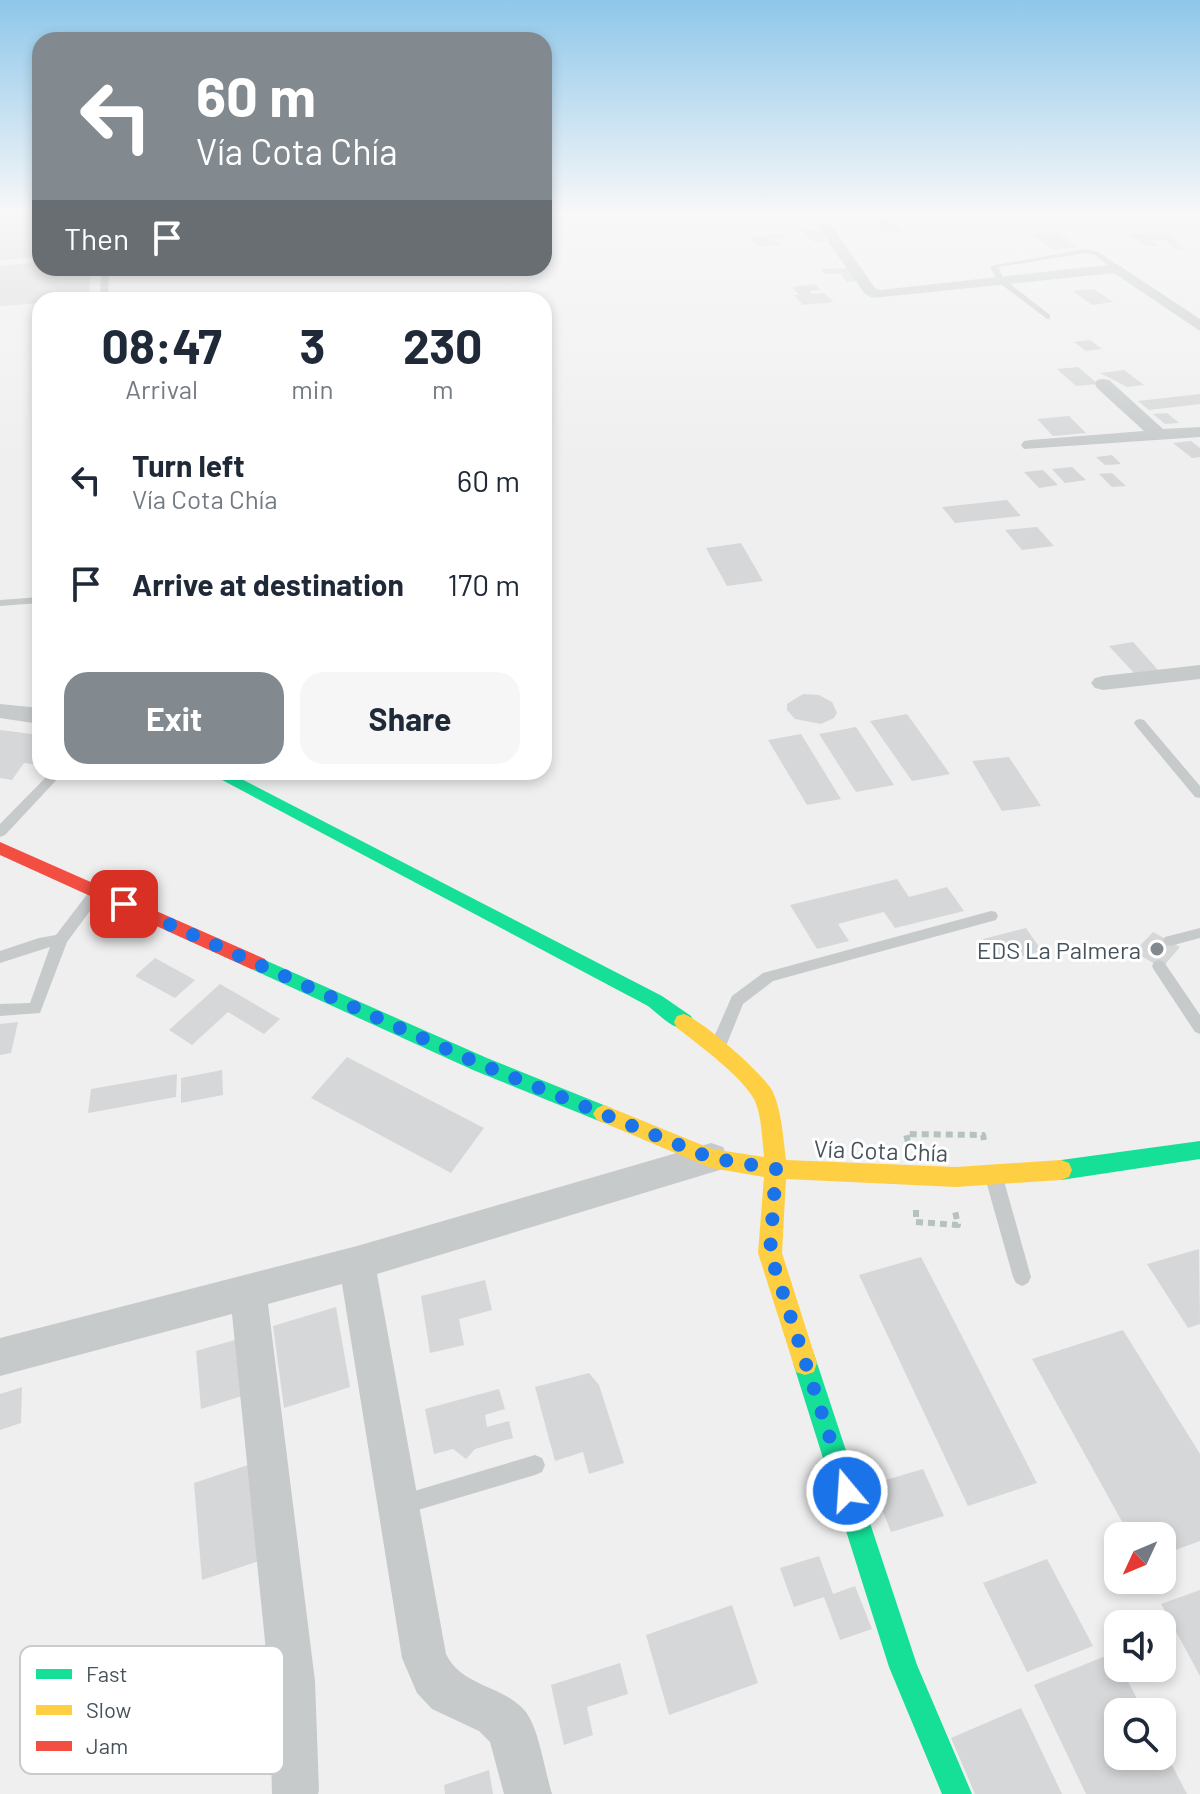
<!DOCTYPE html>
<meta charset="utf-8">
<style>
body{margin:0;font-family:Barlow,sans-serif;background:#f6f6f7;color:#1f2937;height:100vh;display:flex;flex-direction:column;font-size:30px;white-space:nowrap}
*{box-sizing:border-box;margin:0}
p{font-size:26px;color:#747a83}
.icon{flex:none;width:44px;height:44px;fill:none;stroke:currentColor;stroke-width:2;stroke-linecap:round;stroke-linejoin:round}
.map{position:relative;flex:1;overflow:hidden}
.sheet{position:absolute;left:32px;top:292px;width:520px;height:488px;display:flex;flex-direction:column;background:#fff;border-radius:24px;box-shadow:0 4px 12px #0003}
.sheet>*{flex:none}
.banner{position:absolute;left:32px;top:32px;width:520px;height:244px;border-radius:24px;box-shadow:0 4px 12px #0003;background:#828a8f;color:#fff;overflow:hidden}
.needle{width:52px;rotate:226deg}
.controls{position:absolute;left:1104px;top:1522px;display:grid;gap:16px}
.controls a{display:grid;place-items:center;width:72px;height:72px;border-radius:16px;background:#fff;box-shadow:0 4px 12px #0003;font-size:40px}
.pin{position:absolute;display:grid;place-items:center;width:68px;height:68px;color:#fff;margin:-34px;border-radius:16px;box-shadow:0 4px 12px #0006}
.me{position:absolute;width:88px;margin:-44px;rotate:342deg;stroke-linejoin:round;filter:drop-shadow(0 0 6px #0008)}
.turn{display:flex;align-items:center;gap:28px;height:168px;padding:0 32px;font-size:36px}
.turn .icon{width:104px;height:104px;stroke-width:2.5}
.turn b{display:block;font-size:56px;line-height:68px}
.then{display:flex;align-items:center;height:76px;padding:0 32px;background:#0003;gap:16px;font-size:30px}
.eta{display:flex;justify-content:space-evenly;align-items:center;height:136px;text-align:center}
.eta b{font-size:48px;font-weight:700;line-height:56px}
.action{display:flex;gap:16px;margin-top:auto;padding:16px 32px}
.action a{flex:1;height:92px;border-radius:24px;background:#828a8f;color:#fff;font-size:32px;font-weight:700;line-height:92px;text-align:center}
.action a+a{background:#f6f6f7;color:#1f2937}
ul{padding:0;list-style:none}
li{display:flex;align-items:center;gap:24px;height:104px;padding:0 32px}
li div{flex:1}
li b{display:block;font-size:30px}
li em{font-style:normal}
.map>svg:first-child{display:block}
</style>
<div class="map">
<svg width="1200" height="1794" viewBox="0 0 1200 1794">
<rect width="100%" height="100%" fill="#f0efef"/>
<g fill="#d6d7d8">
<path d="M19 212H40V257L0 260V213Z"/>
<path d="M892 221 903 232 885 233 878 226 870 227 866 223Z"/>
<path d="M811 230 823 231 828 235 822 236 827 241 813 242 802 231Z"/>
<path d="M1057 232 1079 247 1053 250 1032 234Z"/>
<path d="M1167 232 1185 250H1176L1164 240 1152 241 1158 246H1148L1127 234Z"/>
<path d="M781 234 785 238 769 240 778 241 781 245 757 247 749 236Z"/>
<path d="M40 262V268H91L89 298 40 300V303L0 306V266Z"/>
<path d="M853 268 864 281 847 282 841 274H825L821 269Z"/>
<path d="M815 284 820 290 810 291 812 294 824 293 834 302 803 305 794 295H799L792 287Z"/>
<path d="M1094 289 1113 302 1092 305 1073 291Z"/>
<path d="M1090 340 1102 349 1086 351 1074 342Z"/>
<path d="M1078 367 1098 384 1076 386 1057 369Z"/>
<path d="M1124 370 1144 385 1127 387 1100 373Z"/>
<path d="M1200 394V404L1149 410 1138 401Z"/>
<path d="M1167 413 1179 423 1165 424 1153 414Z"/>
<path d="M1069 416 1086 433 1053 436 1037 419Z"/>
<path d="M1191 441 1200 448V457L1192 458 1173 443Z"/>
<path d="M1112 455 1121 464 1105 465 1096 457Z"/>
<path d="M1072 467 1086 480 1065 483 1052 469Z"/>
<path d="M1043 470 1058 485 1039 488 1024 472Z"/>
<path d="M1112 473 1126 486 1112 487 1099 474Z"/>
<path d="M1007 500 1021 516 955 523 942 507Z"/>
<path d="M1037 527 1054 546 1022 550 1005 530Z"/>
<path d="M741 543 763 581 727 586 706 548Z"/>
<path d="M1133 642 1158 670 1134 673 1109 646Z"/>
<path d="M803 694 819 695 832 702 837 713 834 718 821 724 795 719 787 710V704Z"/>
<path d="M907 714 950 774 912 781 870 721Z"/>
<path d="M856 727 894 785 856 792 819 734Z"/>
<path d="M0 730 40 735V765L24 763 12 780 0 778Z"/>
<path d="M801 734 841 799 807 805 768 740Z"/>
<path d="M1009 757 1041 806 1002 811 972 761Z"/>
<path d="M897 879 909 897 947 887 964 911 895 928 884 912 860 918 838 924 849 941 817 949 790 905Z"/>
<path d="M1026 928 1042 951 999 962 983 939Z"/>
<path d="M1153 932 1180 947 1162 968 1134 952Z"/>
<path d="M155 958 195 980 175 998 135 976Z"/>
<path d="M220 984 258 1006 280 1019 264 1034 228 1012 192 1045 169 1030Z"/>
<path d="M18 1022 11 1053 0 1055V1024Z"/>
<path d="M347 1057 484 1128 451 1173 311 1098Z"/>
<path d="M222 1070 223 1095 181 1103V1078Z"/>
<path d="M177 1074 176 1097 88 1113 91 1089Z"/>
<path d="M1199 1249 1200 1324 1188 1328 1147 1264Z"/>
<path d="M921 1257 949 1311 1037 1483 968 1506 859 1275Z"/>
<path d="M485 1280 492 1310 459 1319 464 1345 430 1353 421 1296Z"/>
<path d="M336 1307 350 1387 284 1408 273 1326Z"/>
<path d="M1123 1330 1200 1454V1541L1162 1555V1536H1130L1032 1359Z"/>
<path d="M238 1339 245 1395 201 1409 196 1351Z"/>
<path d="M589 1373 599 1385 624 1463 589 1474 583 1452 555 1461 535 1387Z"/>
<path d="M22 1387 21 1423 0 1430V1394Z"/>
<path d="M499 1389 505 1409 485 1415 487 1427 509 1421 513 1438 475 1449 466 1459 453 1449 434 1454 425 1409Z"/>
<path d="M251 1464 262 1560 202 1580 194 1483Z"/>
<path d="M923 1469 944 1516 891 1532 872 1484Z"/>
<path d="M819 1556 833 1594 855 1586 872 1629 840 1640 824 1597 794 1607 780 1568Z"/>
<path d="M1047 1559 1093 1646 1027 1672 983 1583Z"/>
<path d="M1200 1590V1676L1161 1604Z"/>
<path d="M732 1605 758 1683 669 1715 646 1635Z"/>
<path d="M1113 1653 1144 1712H1118V1756H1162V1746L1187 1794H1086L1034 1685Z"/>
<path d="M620 1663 628 1694 587 1707 593 1735 564 1745 551 1685Z"/>
<path d="M1021 1708 1062 1794H975L951 1738Z"/>
<path d="M489 1770 493 1794H445L444 1785Z"/>
</g>
<g fill="none" stroke-linecap="round" stroke-linejoin="round">
<g stroke="#b5c2bd" stroke-width="6" stroke-dasharray="7 5" stroke-linecap="butt">
<path d="M908 1142 906 1134 983 1135 984 1140"/>
<path d="M916 1210V1222L958 1225 955 1211"/>
</g>
<g fill="#c6cacb" fill-rule="evenodd">
<path d="M1086 249 1099 252 1121 268 1114 270 1095 255 1086 253 998 267 1004 279 1050 315V319H1047L998 282 990 266Z"/>
<path d="M101 268H109L108 300H100Z"/>
<path d="M40 597V603L0 606V600Z"/>
<path d="M1140 719 1144 720 1200 786V798L1195 797 1136 726 1134 723 1136 720Z"/>
<path d="M51 772H64L5 835 0 837V824Z"/>
<path d="M97 887 104 892 67 942 40 1013 0 1016V1004L30 1003 50 947 0 963V951L39 938 56 935 92 888Z"/>
<path d="M991 911 996 912 998 916 996 920 773 981 743 1004 724 1051 718 1052 712 1051 710 1046 732 996 763 973Z"/>
<path d="M1200 928V938L1170 946 1165 945 1163 941 1165 937Z"/>
<path d="M1159 960 1164 962 1200 1015V1034L1195 1032 1154 970 1152 966 1154 962Z"/>
<path d="M995 1173 1001 1176 1004 1181 1031 1277 1028 1283 1022 1286 1016 1283 1013 1277 986 1181 989 1176Z"/>
<path d="M535 1455 542 1458 545 1465 542 1472 535 1475 401 1515 394 1512 391 1505 394 1498 401 1495Z"/>
</g>
<g fill="#c6cacb" fill-rule="evenodd">
<path d="M819 223H829L875 288 880 290 1117 264 1200 319V331L1114 273 873 298 865 294 817 226Z"/>
<path d="M1103 379 1109 380 1163 429 1200 427V437L1024 449 1021 445 1024 441 1030 440 1144 431 1097 388 1095 384 1097 380Z"/>
<path d="M1200 665V679L1103 690 1095 688 1091 683 1095 678 1103 676Z"/>
<path d="M0 704 40 708V724L0 718Z"/>
<path d="M711 1143 723 1147 728 1158 723 1169 377 1274 446 1654C462 1687 503 1685 525 1711 539 1728 545 1772 552 1794H504L490 1742 479 1731 432 1709 417 1693 402 1658 342 1284 268 1304 315 1681 319 1791 318 1794H272L269 1681 232 1314 0 1376V1338L357 1246Z"/>
</g>
<g fill="#16e098" fill-rule="evenodd">
<path d="M207 772H228L662 996 691 1016 694 1022 691 1028C675 1033 660 1015 648 1006Z"/>
<path d="M258 957 487 1058 611 1108 615 1114 611 1120 604 1123 473 1070 251 969 249 964 251 959Z"/>
<path d="M1200 1141V1159L1061 1180 1053 1177 1050 1170 1053 1163 1061 1160Z"/>
<path d="M805 1351 814 1354 817 1363 917 1665 972 1794H942L889 1667 793 1363 796 1354Z"/>
</g>
<path fill="#ffcf43" fill-rule="evenodd" d="M684 1014C703 1021 764 1074 773 1092 782 1113 783 1137 786 1160L956 1167 1061 1160 1069 1163 1072 1170 1069 1177 1061 1180 956 1187 786 1179 782 1253 817 1363 814 1372 805 1375 796 1372 793 1363 758 1253 764 1177 711 1168 597 1120 593 1114 597 1108 604 1105 712 1149 764 1157C762 1139 762 1118 755 1101 745 1079 697 1043 677 1028L674 1022 677 1016Z"/>
<path fill="#f24e42" fill-rule="evenodd" d="M0 842 265 959 267 964 265 969H251L0 855Z"/>
</g>
<linearGradient id="sky" x2="0" y2="1"><stop stop-color="#8ec7ea"/><stop offset="0.46" stop-color="#f8f8f8"/><stop offset="1" stop-color="#f8f8f8" stop-opacity="0"/></linearGradient>
<rect width="1200" height="463" fill="url(#sky)"/>
<g fill="none" stroke-linecap="round" stroke-linejoin="round">
<path stroke="#1a73e8" stroke-width="14" stroke-dasharray="0 25.2" d="M124 904 480 1064 711 1158 776 1169 770 1253 847 1491"/>
</g>
<circle fill="#828a8f" stroke="#fff" stroke-width="3" cx="1157" cy="949" r="8"/>
<g text-anchor="middle" dominant-baseline="central" stroke-width="6" stroke-linejoin="round" paint-order="stroke">
<g font-size="24" fill="#46535c" stroke="#fff" text-anchor="end">
<text x="1141" y="949">EDS La Palmera</text>
</g>
<g font-size="24" fill="#46535c" stroke="#fff">
<text transform="translate(881 1150) rotate(2)">Vía Cota Chía</text>
</g>
</g>
<rect x="20" y="1646" width="264" height="128" rx="12" fill="#fff" stroke="#c8cbce" stroke-width="2"/>
<rect x="36" y="1669" width="36" height="10" fill="#16e098"/>
<rect x="36" y="1705" width="36" height="10" fill="#ffcf43"/>
<rect x="36" y="1741" width="36" height="10" fill="#f24e42"/>
<g font-size="22" fill="#46535c">
<text x="86" y="1682">Fast</text>
<text x="86" y="1718">Slow</text>
<text x="86" y="1754">Jam</text>
</g>
</svg>
<div class="controls">
<a><svg class="needle" viewBox="-14 -14 28 28"><path d="M0-13l5 13h-10z" fill="#e53935"/><path d="M0 13l5-13h-10z" fill="#747a83"/></svg></a>
<a><svg class="icon" aria-label="sound" viewBox="0 0 24 24"><path d="M4 9h4l5-4v14l-5-4H4zM17 9q2 3 0 6"/></svg></a>
<a><svg class="icon" aria-label="search" viewBox="0 0 24 24"><circle cx="10" cy="10" r="6"/><path d="M15 15l6 6"/></svg></a>
</div>
<div class="pin" style="left:124px;top:904px;background:#d93025"><svg class="icon" aria-label="arrive" viewBox="0 0 24 24"><path d="M6 21V4h12l-3 4 3 4H6"/></svg></div>
<svg class="me" style="left:847px;top:1491px" viewBox="-20 -20 40 40"><circle r="17" fill="#1a73e8" stroke="#fff" stroke-width="3"/><path d="M0-11L8 9 0 5-8 9z" fill="#fff"/></svg>
<div class="banner">
<div class="turn"><svg class="icon" aria-label="left" viewBox="0 0 24 24"><path d="M17 20v-9H6M10 6l-5 5 5 5"/></svg><div><b>60 m</b>Vía Cota Chía</div></div>
<div class="then">Then<svg class="icon" aria-label="arrive" viewBox="0 0 24 24"><path d="M6 21V4h12l-3 4 3 4H6"/></svg></div>
</div>
<section class="sheet">
<div class="eta">
<div><b>08:47</b><p>Arrival</p></div>
<div><b>3</b><p>min</p></div>
<div><b>230</b><p>m</p></div>
</div>
<ul>
<li><svg class="icon" aria-label="left" viewBox="0 0 24 24"><path d="M17 20v-9H6M10 6l-5 5 5 5"/></svg><div><b>Turn left</b><p>Vía Cota Chía</p></div><em>60 m</em></li>
<li><svg class="icon" aria-label="arrive" viewBox="0 0 24 24"><path d="M6 21V4h12l-3 4 3 4H6"/></svg><div><b>Arrive at destination</b></div><em>170 m</em></li>
</ul>
<div class="action"><a>Exit</a><a>Share</a></div>
</section>
</div>
